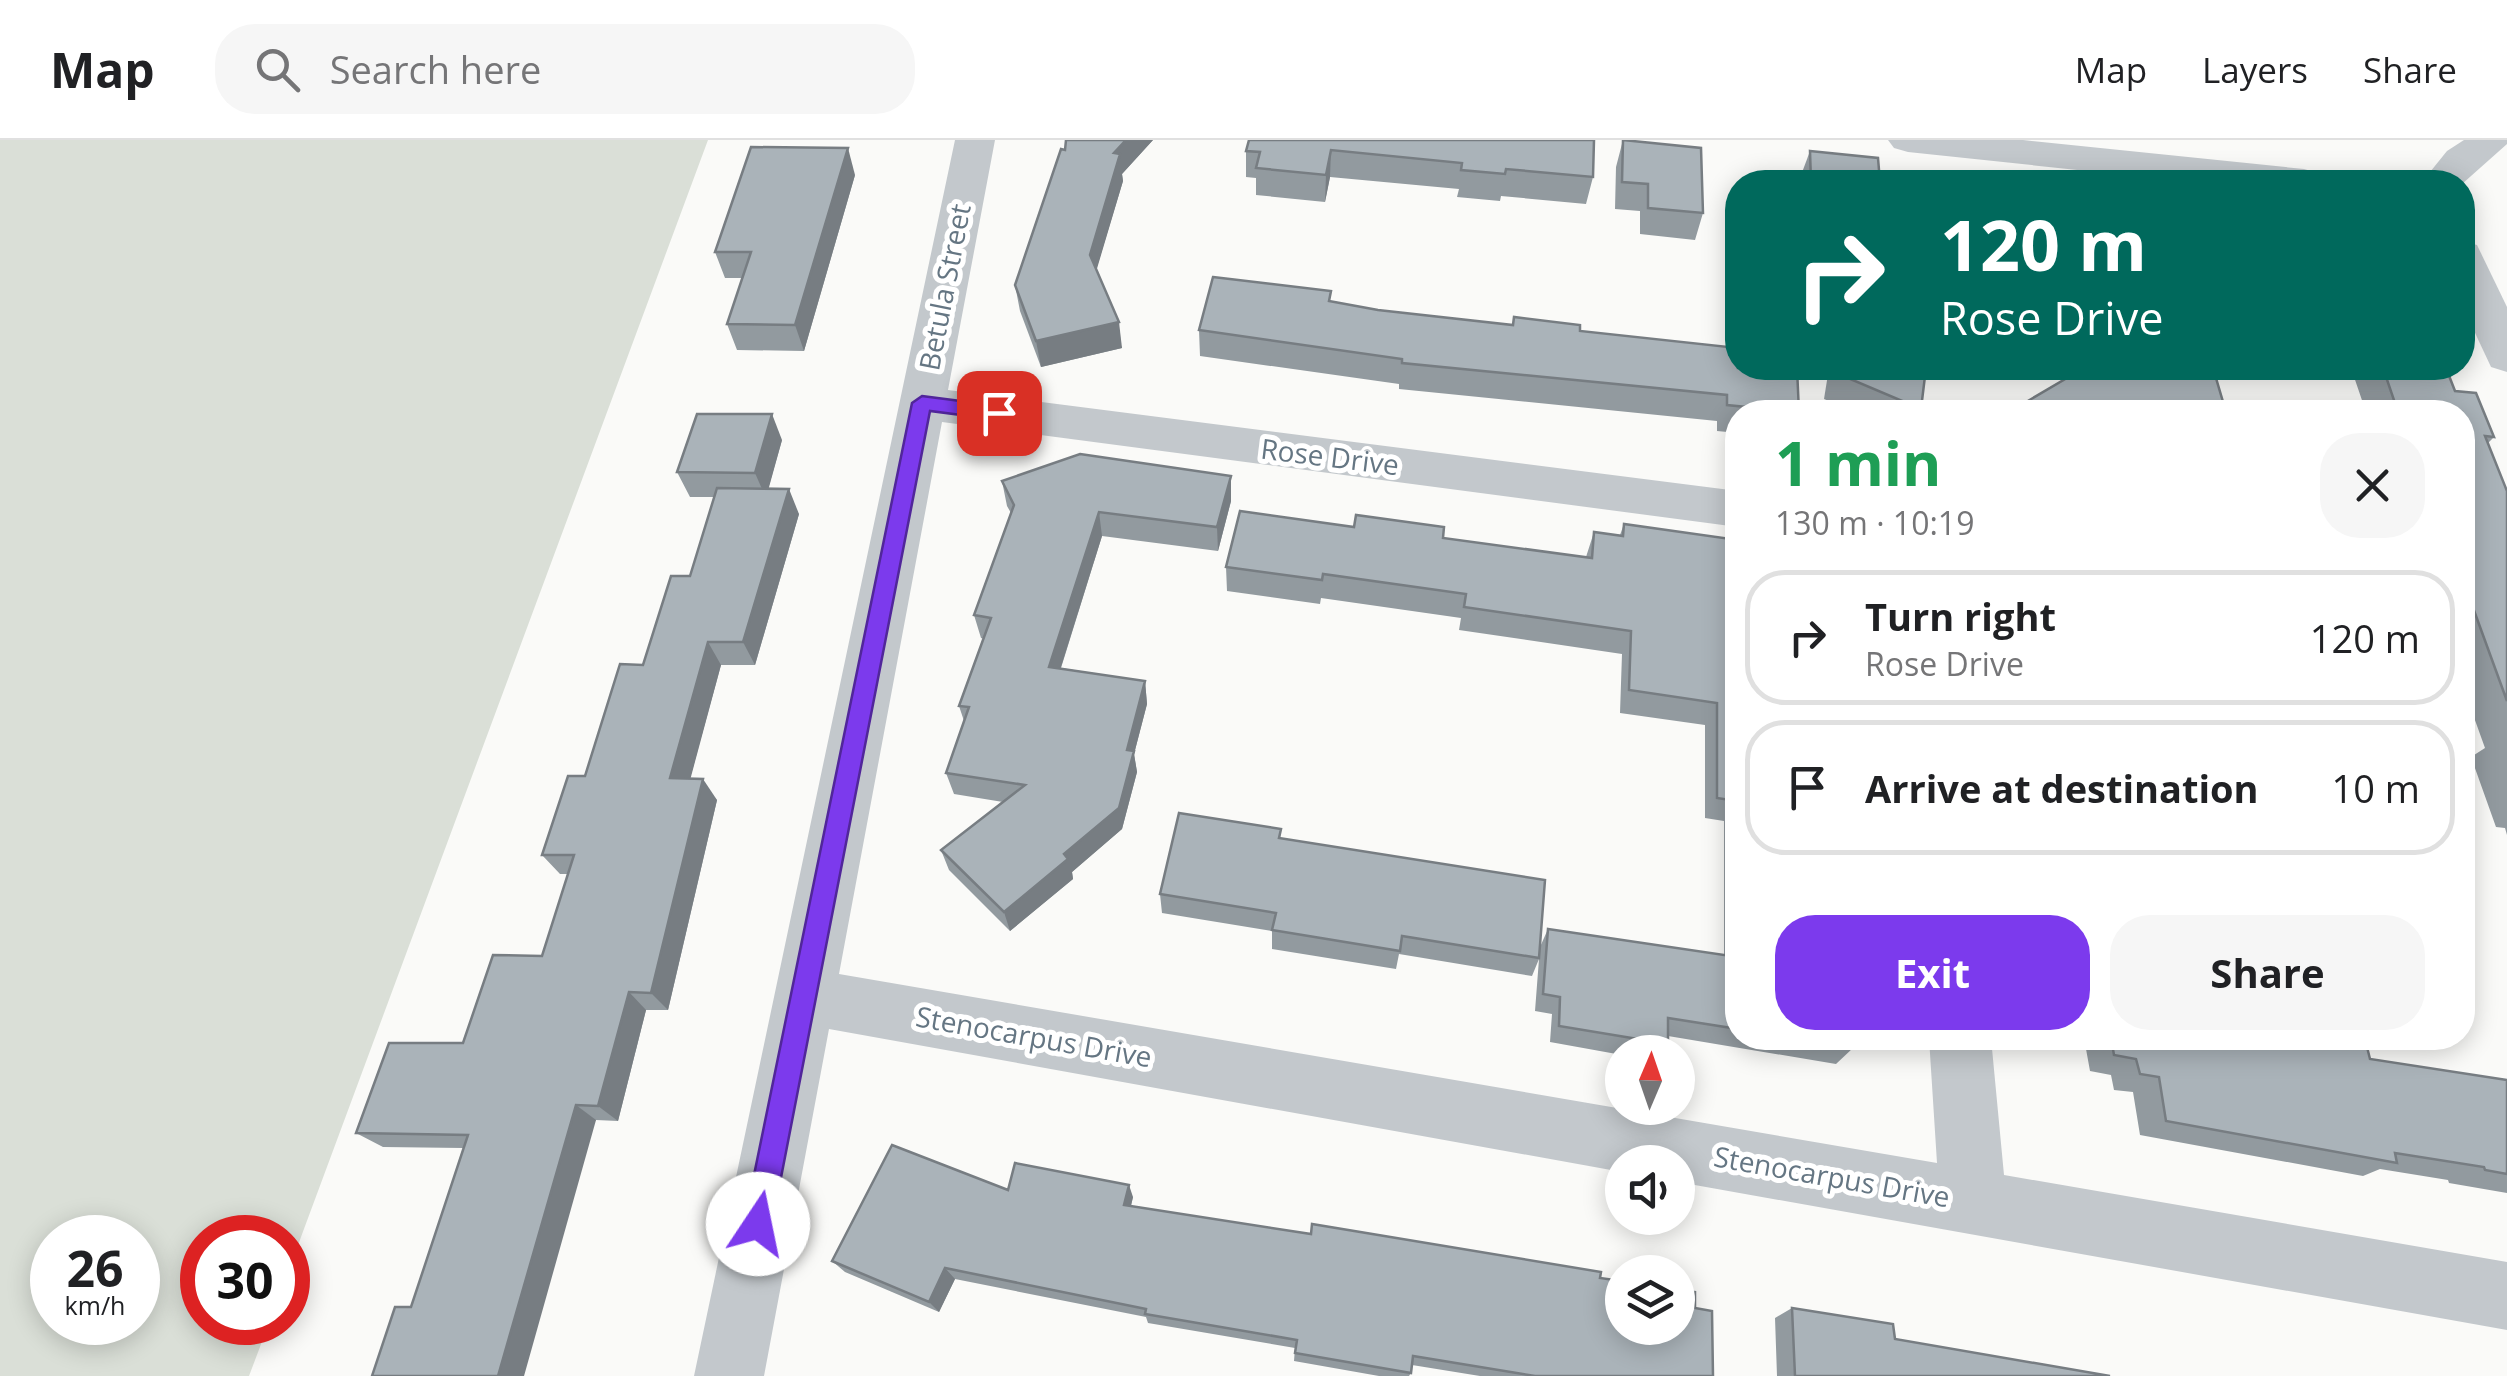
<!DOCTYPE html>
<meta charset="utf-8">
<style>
body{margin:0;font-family:"Open Sans",sans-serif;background:#f6f6f6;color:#202124;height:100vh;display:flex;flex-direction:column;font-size:38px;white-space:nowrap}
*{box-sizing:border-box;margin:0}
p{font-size:32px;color:#757577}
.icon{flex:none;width:55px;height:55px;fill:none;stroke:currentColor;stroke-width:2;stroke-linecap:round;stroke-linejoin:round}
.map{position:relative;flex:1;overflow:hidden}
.sheet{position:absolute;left:1725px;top:260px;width:750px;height:650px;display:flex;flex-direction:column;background:#fff;border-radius:40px;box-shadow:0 5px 25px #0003}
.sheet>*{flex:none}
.hud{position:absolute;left:1725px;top:30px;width:750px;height:210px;border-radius:40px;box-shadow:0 5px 25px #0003;background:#00695c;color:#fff;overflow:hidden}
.needle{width:65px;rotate:2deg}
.controls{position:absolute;left:1605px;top:895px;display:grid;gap:20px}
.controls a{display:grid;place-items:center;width:90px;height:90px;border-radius:50%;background:#fff;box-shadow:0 5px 25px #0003;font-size:50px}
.speed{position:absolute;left:30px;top:1075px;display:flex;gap:20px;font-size:50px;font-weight:700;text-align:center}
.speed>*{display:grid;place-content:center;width:130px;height:130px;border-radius:50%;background:#fff;box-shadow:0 5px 25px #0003;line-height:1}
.speed small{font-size:25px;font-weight:400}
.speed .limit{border:15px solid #d22;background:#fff;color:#111}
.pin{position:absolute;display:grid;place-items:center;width:85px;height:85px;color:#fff;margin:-42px;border-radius:20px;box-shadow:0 5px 15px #0006}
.me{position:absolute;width:110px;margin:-55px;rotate:11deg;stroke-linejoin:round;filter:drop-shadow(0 0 8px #0008)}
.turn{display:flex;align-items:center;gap:35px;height:210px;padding:0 50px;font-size:45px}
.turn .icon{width:130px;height:130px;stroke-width:2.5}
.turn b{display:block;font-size:70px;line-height:85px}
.round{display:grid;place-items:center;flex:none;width:105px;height:105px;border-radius:40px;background:#f6f6f6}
.summary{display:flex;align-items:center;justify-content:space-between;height:170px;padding:0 50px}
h1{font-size:60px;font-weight:700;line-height:75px;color:#1e9e55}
.primary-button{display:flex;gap:20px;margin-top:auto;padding:20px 50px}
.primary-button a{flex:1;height:115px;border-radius:40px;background:#7c3aed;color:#fff;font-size:40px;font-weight:700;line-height:115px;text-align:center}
.primary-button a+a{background:#f6f6f6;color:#202124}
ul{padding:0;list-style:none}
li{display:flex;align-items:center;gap:30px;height:135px;margin:0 20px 15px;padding:0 30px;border:5px solid #e0e0e0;border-radius:40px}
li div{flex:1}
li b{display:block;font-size:38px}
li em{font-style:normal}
header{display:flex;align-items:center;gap:60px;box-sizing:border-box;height:140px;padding:0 50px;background:#fff;border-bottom:2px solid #e0e0e0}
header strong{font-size:48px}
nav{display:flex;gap:55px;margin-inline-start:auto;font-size:35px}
.search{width:700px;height:90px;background:#f6f6f6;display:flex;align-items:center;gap:25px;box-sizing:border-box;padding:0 35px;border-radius:40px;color:#757577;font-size:38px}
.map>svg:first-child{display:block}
</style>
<header>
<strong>Map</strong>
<div class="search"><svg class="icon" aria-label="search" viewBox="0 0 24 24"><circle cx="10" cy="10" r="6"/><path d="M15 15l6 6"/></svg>Search here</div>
<nav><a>Map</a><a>Layers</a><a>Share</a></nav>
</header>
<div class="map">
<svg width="2507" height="1236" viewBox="0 0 2507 1236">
<rect width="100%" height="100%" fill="#fafaf8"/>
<path fill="#dadfd7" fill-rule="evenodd" d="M0 0H708L288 1132V1098H202V1182L269 1183 249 1236H0ZM52 1098H138V1182H52Z"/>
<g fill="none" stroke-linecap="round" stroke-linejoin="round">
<g fill="#c3c8cc" fill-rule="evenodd">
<path d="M955 0H995L948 250 1738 351V387L942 282 839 834 1937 1023 1929 898H1991L2004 1035 2507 1122V1190L1678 1042V1022H1622V1032L829 889 764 1236H694Z"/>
<path d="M1888 0H2023L2304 29 2318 33 2324 42H2191L1908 12 1894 8Z"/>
<path d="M2464 0H2507V4L2462 44 2422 42 2447 11Z"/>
<path d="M2462 101 2477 105 2507 167V232L2491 227 2462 165Z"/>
</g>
</g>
<g fill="#929a9f">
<path d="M1066 0H1153L1122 34 1123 41 1096 130 1122 208 1041 227 1020 171 1015 145 1065 10Z"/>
<path d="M1249 0 1593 37 1586 64 1501 56 1500 61 1457 57 1459 49 1330 37 1325 62 1256 55V38L1246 37V11Z"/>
<path d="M1623 0 1703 73 1695 100 1640 94V71L1615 69 1616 27Z"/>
<path d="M1810 11 1880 42H1800V38Z"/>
<path d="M855 35 804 211 737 210 727 184 742 138H725L715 112Z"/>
<path d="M1330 162 1378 170 1512 185 1580 191 1799 272H1738V293L1717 291V281L1399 249V244L1200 216 1199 190Z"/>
<path d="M1829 228H1926L1921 269 1919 272H1856L1824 259Z"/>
<path d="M2351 228H2446L2455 251 2494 297 2488 303 2507 351V695L2505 688 2496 687 2471 617 2485 608 2462 544V272H2366Z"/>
<path d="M782 300 768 349 799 374 755 525H721L690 638 717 660 668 870H646L618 981 596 980 411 1167 463 1008 383 1007 356 993 463 903 542 816 568 734H560L542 715 690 436 715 357H690L677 332Z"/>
<path d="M1231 336V361L1218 411 1102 396 1061 528 1145 541 1147 564 1134 614 1137 632 1122 689 1072 732 1073 739 1010 791 949 730 941 710 1003 662 954 654 946 633 964 581 959 566 984 499 981 498 974 475 1011 373 1007 366 1002 341Z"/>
<path d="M1624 384 1738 400V898H1853V908L1836 924 1668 896V904L1661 912H1622V915L1550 902 1552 874 1535 871 1539 819 1532 836 1399 814 1396 829 1272 809V791L1162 773 1160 754 1281 689 1280 698 1540 807 1548 789 1724 815V681L1705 678V585L1620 573 1622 514 1459 490 1461 478 1321 458 1320 464 1227 451 1226 427 1443 398 1586 417 1594 392 1620 395Z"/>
<path d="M2084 898H2336L2370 919 2507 940V1053L2449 1043 2448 1040 2380 1029 2363 1036 2140 995 2133 952 2114 950 2111 935 2090 931Z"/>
<path d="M1008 1050 1133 1057 1131 1066 1600 1138 1695 1168 1713 1236H1480L1412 1225 1411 1233 1409 1236H1379L1294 1221 1295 1208 1148 1183 1146 1177 955 1139 939 1172 845 1132 832 1121Z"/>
<path d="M1792 1168 1895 1199 2110 1236H1777L1775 1178Z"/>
</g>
<g fill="#777d82">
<path d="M1126 0H1153L1122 34 1123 41 1093 142 1090 115 1114 13Z"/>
<path d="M848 8 855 35 804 211 795 185Z"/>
<path d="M1331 10 1330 37 1325 62 1326 35Z"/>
<path d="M1119 182 1122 208 1041 227 1036 201Z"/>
<path d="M772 274 782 300 766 358 755 333Z"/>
<path d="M1231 336V361L1218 411 1217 387Z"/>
<path d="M789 349 799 374 755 525 743 502Z"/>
<path d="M1099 372 1102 396 1054 549 1049 527Z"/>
<path d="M708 502 721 525 685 659 670 638Z"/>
<path d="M1145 541 1147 564 1134 614 1137 632 1122 689 1072 732 1073 739 1010 791 1004 772 1064 714 1127 610Z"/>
<path d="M703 639 717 660 668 870 651 853Z"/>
<path d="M629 852 646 870 618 981 598 966Z"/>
<path d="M576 965 596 980 524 1236H498Z"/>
<path d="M1129 1045 1133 1057 1128 1077 1124 1065Z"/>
<path d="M945 1128 955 1139 939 1172 929 1162Z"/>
</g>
<g fill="#aab3b9" stroke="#777d82" stroke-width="2.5">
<path d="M1066 0H1126L1114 13 1120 14 1090 115 1119 182 1036 201 1015 145 1061 9 1065 10Z"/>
<path d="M1249 0H1594L1593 37 1506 29 1505 34 1461 30 1462 23 1331 10 1326 35 1256 28 1260 12 1246 11Z"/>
<path d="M1623 0 1701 8 1703 73 1648 68V44L1622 42Z"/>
<path d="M751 7 848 8 795 185 727 184 751 112H715Z"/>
<path d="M1810 11 1878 18 1880 42H1811Z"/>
<path d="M2200 39 2236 42H2201Z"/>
<path d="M1213 137 1331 151 1329 161 1378 170 1513 185 1514 177 1580 185V191L1738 208V228H1797L1799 272 1727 265V255L1402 223V219L1199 190Z"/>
<path d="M1837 228H1926L1921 269 1836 233Z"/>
<path d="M2084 228H2213L2226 272H2009Z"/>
<path d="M2383 228H2446L2455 251 2476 253 2494 297 2485 296 2507 351V561L2472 465 2462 464V272H2398Z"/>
<path d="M697 274H772L755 333 677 332Z"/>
<path d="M1080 314 1231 336 1217 387 1099 372 1049 527 1145 541 1127 610 1134 611 1119 668 1064 714 1068 719 1004 772 941 710 1025 645 946 633 969 567 959 566 991 478 974 475 1014 365 1002 341Z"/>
<path d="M717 348 789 349 743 502H708L670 638 703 639 651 853 629 852 598 966 576 965 498 1236H372L395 1167H411L468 995 356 993 389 903H463L493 815 542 816 574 715H542L568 636H585L620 524 643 525 671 436H690Z"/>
<path d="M1240 371 1354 387 1356 375 1444 387 1443 398 1592 418 1594 392 1623 396 1624 384 1738 400V788L1737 661 1717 658V563L1629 550 1631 491 1464 467 1466 454 1323 434 1322 440 1226 427Z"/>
<path d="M1179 673 1281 689 1279 698 1545 740 1539 818 1402 796 1400 811 1272 790 1276 773 1160 754Z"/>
<path d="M1548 789 1738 817V889L1668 878V904L1559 886 1560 857 1543 854Z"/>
<path d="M1788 898H1853V908Z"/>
<path d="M2111 898 2302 899V898H2336L2366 903 2370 919 2507 940V1034L2485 1030 2484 1027 2395 1013 2397 1023 2166 981 2159 937 2140 934 2136 919 2114 915Z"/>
<path d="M892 1005 1008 1050 1015 1023 1129 1045 1124 1065 1311 1094 1312 1084 1601 1132 1600 1138 1622 1141V1188H1678V1150L1695 1152V1168L1712 1171 1713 1236H1535L1413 1216 1411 1233 1295 1213 1297 1200 1145 1174 1146 1169 945 1128 929 1162 832 1121Z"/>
<path d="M1792 1168 1893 1184 1895 1199 2110 1236H1795Z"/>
</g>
<path fill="#7c3aed" stroke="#51269a" stroke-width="2.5" d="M922 256 999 266 1009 273 999 280 930 271 772 1084 768 1094 758 1098 748 1094 744 1084 912 263Z"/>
<g text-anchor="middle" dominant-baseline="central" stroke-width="10" stroke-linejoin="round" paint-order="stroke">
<g font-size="28" fill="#657683" stroke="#fff">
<text transform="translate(944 147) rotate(-79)">Betula Street</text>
<text transform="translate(1330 316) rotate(7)">Rose Drive</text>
<text transform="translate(1034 896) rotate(10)">Stenocarpus Drive</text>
<text transform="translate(1832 1036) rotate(10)">Stenocarpus Drive</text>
</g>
</g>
</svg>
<div class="controls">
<a><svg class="needle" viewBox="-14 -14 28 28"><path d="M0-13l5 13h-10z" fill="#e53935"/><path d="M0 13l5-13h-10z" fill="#757577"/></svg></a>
<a><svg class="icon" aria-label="sound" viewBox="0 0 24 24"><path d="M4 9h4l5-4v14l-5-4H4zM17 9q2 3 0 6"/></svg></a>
<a><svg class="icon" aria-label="layers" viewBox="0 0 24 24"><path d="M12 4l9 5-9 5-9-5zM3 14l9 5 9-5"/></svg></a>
</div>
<div class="speed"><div>26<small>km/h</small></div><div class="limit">30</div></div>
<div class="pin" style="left:999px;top:273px;background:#d93025"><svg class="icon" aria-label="arrive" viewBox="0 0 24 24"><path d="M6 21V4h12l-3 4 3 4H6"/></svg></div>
<svg class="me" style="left:758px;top:1084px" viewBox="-20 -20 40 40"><circle r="19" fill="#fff"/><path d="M0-13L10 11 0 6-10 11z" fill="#7c3aed"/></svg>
<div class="hud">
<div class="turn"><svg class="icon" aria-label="right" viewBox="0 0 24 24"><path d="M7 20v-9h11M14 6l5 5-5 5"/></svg><div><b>120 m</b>Rose Drive</div></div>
</div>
<section class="sheet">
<div class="summary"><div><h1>1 min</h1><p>130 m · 10:19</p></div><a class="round"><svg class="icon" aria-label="close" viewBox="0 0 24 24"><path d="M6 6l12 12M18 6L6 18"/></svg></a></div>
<ul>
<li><svg class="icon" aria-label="right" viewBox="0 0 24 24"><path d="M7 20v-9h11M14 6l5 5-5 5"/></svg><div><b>Turn right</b><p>Rose Drive</p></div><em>120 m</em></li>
<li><svg class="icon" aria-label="arrive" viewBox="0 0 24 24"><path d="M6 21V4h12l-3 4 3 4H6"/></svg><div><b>Arrive at destination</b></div><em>10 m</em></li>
</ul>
<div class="primary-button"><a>Exit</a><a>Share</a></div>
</section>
</div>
